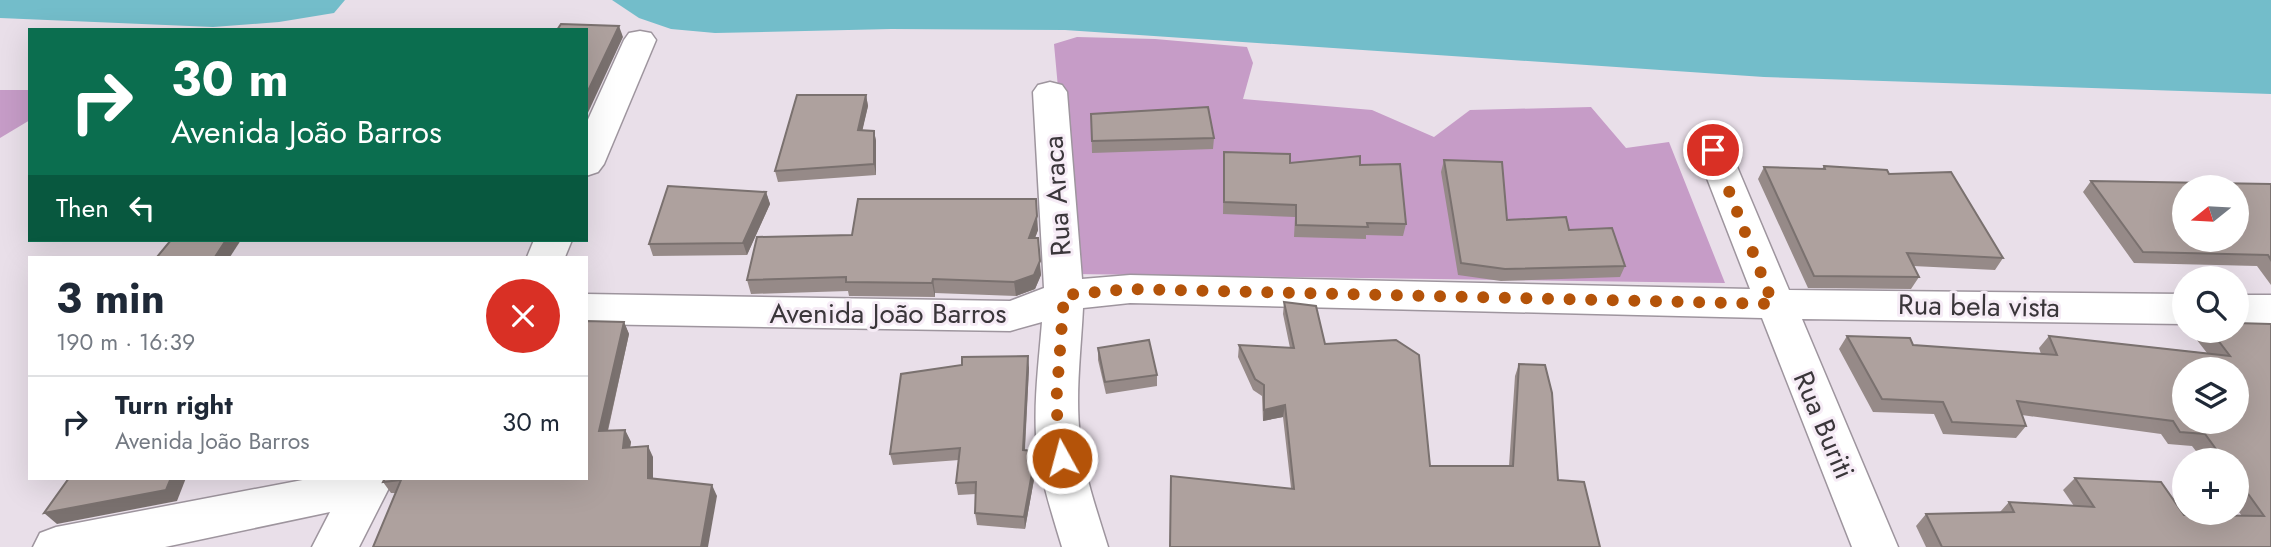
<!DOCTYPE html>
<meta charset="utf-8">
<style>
body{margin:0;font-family:Jost,sans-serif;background:#f6f6f7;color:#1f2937;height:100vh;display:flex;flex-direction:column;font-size:26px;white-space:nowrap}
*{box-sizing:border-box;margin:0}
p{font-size:23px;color:#747a83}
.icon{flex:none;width:38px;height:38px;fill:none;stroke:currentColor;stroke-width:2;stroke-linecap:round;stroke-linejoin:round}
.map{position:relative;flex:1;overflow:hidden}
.sheet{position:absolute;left:28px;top:256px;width:560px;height:224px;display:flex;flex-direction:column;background:#fff;border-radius:0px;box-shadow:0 7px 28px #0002}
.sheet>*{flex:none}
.banner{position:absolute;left:28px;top:28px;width:560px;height:214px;border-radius:0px;box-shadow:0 7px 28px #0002;background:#0b6e4f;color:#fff;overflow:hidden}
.needle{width:46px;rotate:252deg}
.fabs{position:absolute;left:2172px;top:175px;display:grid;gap:14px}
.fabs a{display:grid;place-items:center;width:77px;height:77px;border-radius:50%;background:#fff;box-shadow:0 7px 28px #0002;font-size:35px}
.pin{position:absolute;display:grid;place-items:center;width:60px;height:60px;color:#fff;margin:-30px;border:4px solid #fff;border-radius:50%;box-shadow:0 2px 7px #0007}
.me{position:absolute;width:77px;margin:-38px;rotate:353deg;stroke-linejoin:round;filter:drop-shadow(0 0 5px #0008)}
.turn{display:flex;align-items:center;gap:24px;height:147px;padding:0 28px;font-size:32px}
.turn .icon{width:91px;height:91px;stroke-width:2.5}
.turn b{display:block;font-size:49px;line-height:60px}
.then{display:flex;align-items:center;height:66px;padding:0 28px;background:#0003;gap:14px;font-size:26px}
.round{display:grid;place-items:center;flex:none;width:74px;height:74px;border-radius:37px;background:#f6f6f7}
.summary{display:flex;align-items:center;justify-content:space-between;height:119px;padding:0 28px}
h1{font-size:42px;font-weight:700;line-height:52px}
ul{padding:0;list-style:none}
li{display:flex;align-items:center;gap:21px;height:91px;padding:0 28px;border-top:2px solid #e0e1e3}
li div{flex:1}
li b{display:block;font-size:26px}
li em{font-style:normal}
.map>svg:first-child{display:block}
</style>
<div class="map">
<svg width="2271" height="547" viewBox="0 0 2271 547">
<rect width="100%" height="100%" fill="#e9dfe9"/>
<g fill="#c69cc7">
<path d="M1077 37 1155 39 1247 47 1253 63 1243 99 1372 110 1434 137 1470 110 1591 107 1626 148 1669 142 1725 283 1075 274 1054 44Z"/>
<path d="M0 90H30V120L0 138Z"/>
</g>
<g fill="#73bdca">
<path d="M0 0H345L334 13 279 22 213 27 0 18Z"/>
<path d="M612 0H2271V94L1764 77 1065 30 891 29 715 33 671 29 639 18Z"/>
</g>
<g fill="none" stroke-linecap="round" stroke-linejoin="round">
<defs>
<g id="minor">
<path d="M640 31 651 33 656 40 604 164 598 172 586 176V124L624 40 629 33Z"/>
<path d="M1050 82 1062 85 1067 92 1082 279 1130 275 1750 289 1696 150 1701 142 1713 139 1725 142 1730 150 1789 290 2184 294V324L1802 319 1898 547H1852L1762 318 1130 303 1083 308C1081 350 1075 395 1080 437 1084 475 1097 511 1108 547H1062C1051 511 1039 474 1036 436 1034 398 1039 360 1042 322L1010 331 586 324V294L1010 301 1044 288 1033 92 1038 85Z"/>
<path d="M534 240H572L565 257H527Z"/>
<rect x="2236" y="295" width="35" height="30"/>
<path d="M313 478H394L359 547H312L330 512 165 547H33L40 533 56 527Z"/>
</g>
</defs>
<use href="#minor" stroke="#9e959e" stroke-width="3"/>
<use href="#minor" fill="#fff" fill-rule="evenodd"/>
</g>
<g fill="#968a88">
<path d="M866 95 868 106 862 130 874 131 876 141V175L778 182 775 171Z"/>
<path d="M1091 114 1214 138 1213 149 1092 153Z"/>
<path d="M1224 152 1290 163 1360 165 1406 224 1403 236 1366 235V239L1294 237 1295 217 1223 214Z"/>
<path d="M1444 160 1507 220 1569 230 1625 266 1620 277 1501 281 1458 275 1441 172Z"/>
<path d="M1824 166 1889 174 2003 258 1995 270 1913 266 1919 277 1911 289 1808 288 1758 179 1764 167 1822 169Z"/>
<path d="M2091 181 2271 184V285L2257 266 2134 263 2083 192Z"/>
<path d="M766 192 770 204 747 255 653 256 649 244Z"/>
<path d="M1038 230 1035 238 1041 275 1035 289 1016 296 935 293V297L849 296 848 291 751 294 747 280Z"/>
<path d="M1284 302 1325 344 1430 466H1509L1515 376 1519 364 1558 480 1291 488 1283 417 1263 421 1262 396 1253 390 1238 357 1239 345 1290 348 1283 314Z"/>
<path d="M624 322 629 334 608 431 625 430 631 442 630 447 653 457V478L717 496 391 493 383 482Z"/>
<path d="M2197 331H2236L2271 547H1926L1916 526 1926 514 2000 512 2009 502 2074 506 2063 490 2075 478 2184 515 2242 516 2236 508V460H2203L2192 446 2168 444 2161 434 2022 415 2026 426 2016 438 1943 434 1934 414 1873 412 1839 349 1847 336 1913 345 2041 354 2039 348 2049 336 2207 353 2193 335Z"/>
<path d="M1098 348 1157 375V386L1106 394 1098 360Z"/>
<path d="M1029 368 1025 450 1037 463 1025 529 977 525 975 513 976 494 958 495 956 483 959 460 893 465 890 454Z"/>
</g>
<g fill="#7a716f">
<path d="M619 26 623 37 586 117V95Z"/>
<path d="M866 95 868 106 860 141 858 130Z"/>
<path d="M874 131 876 141V175L874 164Z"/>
<path d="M766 192 770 204 747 255 743 243Z"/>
<path d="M1036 199 1038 230 1030 251 1029 238Z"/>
<path d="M226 240H241L230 257H215Z"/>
<path d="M1039 252 1041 275 1035 289 1016 296 1014 282Z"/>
<path d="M933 279 935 293V297L932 283Z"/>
<path d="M624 322 629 334 605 442 599 431Z"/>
<path d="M1028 356 1029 368 1024 462 1023 450Z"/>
<path d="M1285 405 1283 417 1263 421 1264 410Z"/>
<path d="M625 430 631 442 628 459 623 448Z"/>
<path d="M648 446 653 457V489L648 478Z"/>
<path d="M1036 451 1037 463 1025 529 1024 517Z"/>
<path d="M171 478H186L177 501 57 524 44 513Z"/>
<path d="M712 485 717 496 708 547H701Z"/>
</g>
<g fill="#aea19e" stroke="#7a716f" stroke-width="2" fill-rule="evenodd">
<path d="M561 24 619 26 586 95V30H557Z"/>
<path d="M797 95H866L858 130 874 131V164L775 171Z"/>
<path d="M1208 107 1214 138 1092 141 1091 114Z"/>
<path d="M1224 152 1290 154V163L1360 156V165L1400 164 1406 224 1367 223 1368 227 1296 225V205L1224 202Z"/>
<path d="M1444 160 1502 162 1507 220 1566 217 1569 230 1612 228 1625 266 1505 269 1461 263Z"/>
<path d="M1824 166 1887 170 1889 174 1951 172 2003 258 1907 253 1919 277 1814 276 1764 167 1825 169Z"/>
<path d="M2091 181 2271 184V260L2268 255 2143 252ZM2184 187H2236V240H2184Z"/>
<path d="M668 186 766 192 743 243 649 244Z"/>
<path d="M858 199H1036L1037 216 1029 238H1038L1040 261 1034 275 1014 282 933 279 932 283 846 282V277L747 280 757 237 852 235Z"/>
<path d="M171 240H226L215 257H157Z"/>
<path d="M1284 302 1316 306 1325 344 1396 340 1419 355 1430 466H1513L1519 364 1545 365 1552 393 1558 480 1584 482 1600 547H1170L1171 476 1294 489 1285 405 1264 410V385L1255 379 1239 345 1294 348Z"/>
<path d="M586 321 624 322 599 431 625 430 623 448 648 446V478L712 485 701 547H373L401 480 383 482 385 478H586Z"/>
<path d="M2236 323 2271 324V547H1942L1926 514 2014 512 2009 502 2094 507 2075 478 2161 482 2184 515 2264 516 2236 477V460H2224L2205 434 2180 432 2173 421 2017 401 2026 426 1952 422 1943 402 1882 399 1847 336 1910 338 1913 345 2057 355 2049 336 2230 356 2211 331H2236ZM2184 369H2236V422H2184Z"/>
<path d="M1149 340 1157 375 1105 382 1098 348Z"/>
<path d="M1028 356 1023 450 1036 451 1024 517 975 513 976 482 956 483 960 448 890 454 901 374 962 365V357Z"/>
<path d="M69 478H171L166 490 44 513Z"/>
</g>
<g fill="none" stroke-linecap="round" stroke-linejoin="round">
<path stroke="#b45309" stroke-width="12" stroke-dasharray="0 21.6" d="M1062 458 1056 405 1064 295 1130 289 1773 304 1713 150"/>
</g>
<g text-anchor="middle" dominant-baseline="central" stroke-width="6" stroke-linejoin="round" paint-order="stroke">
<g font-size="28" fill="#3a363a" stroke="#f6ecf6">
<text transform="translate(1057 196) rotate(-94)">Rua Araca</text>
<text transform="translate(1979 306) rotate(1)">Rua bela vista</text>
<text x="888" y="313">Avenida João Barros</text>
<text transform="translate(1824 425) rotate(67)">Rua Buriti</text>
</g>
</g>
</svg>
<div class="fabs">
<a><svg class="needle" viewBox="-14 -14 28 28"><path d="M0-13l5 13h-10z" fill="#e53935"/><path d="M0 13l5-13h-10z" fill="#747a83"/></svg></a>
<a><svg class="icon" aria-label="search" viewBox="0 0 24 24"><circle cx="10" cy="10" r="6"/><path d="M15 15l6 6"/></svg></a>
<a><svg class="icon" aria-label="layers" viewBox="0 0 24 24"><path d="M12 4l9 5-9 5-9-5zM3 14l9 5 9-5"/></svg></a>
<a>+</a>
</div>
<div class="pin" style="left:1713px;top:150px;background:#d93025"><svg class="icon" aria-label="arrive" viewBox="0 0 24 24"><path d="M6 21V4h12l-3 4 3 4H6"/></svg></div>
<svg class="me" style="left:1062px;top:458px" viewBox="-20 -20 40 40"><circle r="17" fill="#b45309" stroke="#fff" stroke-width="3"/><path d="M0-11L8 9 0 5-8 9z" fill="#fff"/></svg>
<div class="banner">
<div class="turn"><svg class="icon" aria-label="right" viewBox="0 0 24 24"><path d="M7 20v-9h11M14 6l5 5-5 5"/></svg><div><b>30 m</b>Avenida João Barros</div></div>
<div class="then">Then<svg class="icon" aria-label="left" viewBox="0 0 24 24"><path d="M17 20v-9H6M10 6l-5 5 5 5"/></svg></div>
</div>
<section class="sheet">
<div class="summary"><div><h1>3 min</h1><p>190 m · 16:39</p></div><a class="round" style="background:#d93025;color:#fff"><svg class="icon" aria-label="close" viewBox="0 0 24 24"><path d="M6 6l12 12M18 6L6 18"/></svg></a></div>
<ul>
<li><svg class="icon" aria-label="right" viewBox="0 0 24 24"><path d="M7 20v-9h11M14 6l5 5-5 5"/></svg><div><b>Turn right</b><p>Avenida João Barros</p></div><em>30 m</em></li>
</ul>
</section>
</div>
